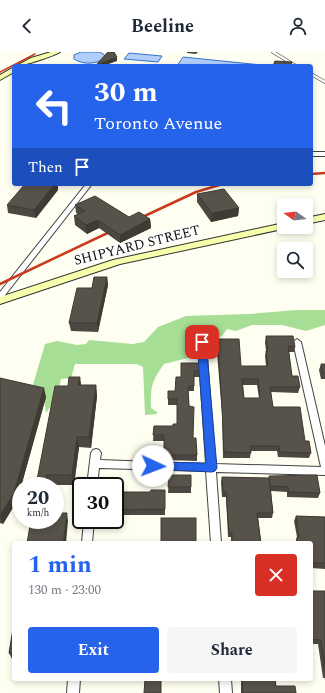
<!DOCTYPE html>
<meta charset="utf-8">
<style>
body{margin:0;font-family:Spectral,serif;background:#f6f6f7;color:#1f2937;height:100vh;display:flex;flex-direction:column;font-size:15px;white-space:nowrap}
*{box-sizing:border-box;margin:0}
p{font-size:13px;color:#747a83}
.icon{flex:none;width:22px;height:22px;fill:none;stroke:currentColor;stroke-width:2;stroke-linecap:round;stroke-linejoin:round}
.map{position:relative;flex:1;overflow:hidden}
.details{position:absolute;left:12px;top:489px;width:301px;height:140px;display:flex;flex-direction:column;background:#fff;border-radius:4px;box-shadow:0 2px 6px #0003}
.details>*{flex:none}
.top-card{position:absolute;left:12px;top:12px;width:301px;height:122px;border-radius:4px;box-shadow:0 2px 6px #0003;background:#2563eb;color:#fff;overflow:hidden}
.needle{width:26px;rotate:285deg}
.fabs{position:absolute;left:277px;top:146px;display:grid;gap:8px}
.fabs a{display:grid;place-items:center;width:36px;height:36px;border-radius:4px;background:#fff;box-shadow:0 2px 6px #0003;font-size:20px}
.speed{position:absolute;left:12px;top:425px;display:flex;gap:8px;font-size:20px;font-weight:700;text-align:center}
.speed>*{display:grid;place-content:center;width:52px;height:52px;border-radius:50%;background:#fff;box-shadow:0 2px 6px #0003;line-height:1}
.speed small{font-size:10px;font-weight:400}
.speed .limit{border:2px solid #111;border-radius:6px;background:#fff;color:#111}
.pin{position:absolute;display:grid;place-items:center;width:34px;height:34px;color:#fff;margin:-17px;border-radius:8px;box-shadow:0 2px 6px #0006}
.me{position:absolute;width:44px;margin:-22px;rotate:92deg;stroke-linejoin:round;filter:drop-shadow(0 0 3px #0008)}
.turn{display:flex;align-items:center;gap:14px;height:84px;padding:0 16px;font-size:18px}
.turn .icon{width:52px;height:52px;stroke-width:2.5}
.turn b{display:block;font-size:28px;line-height:34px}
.then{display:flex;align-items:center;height:38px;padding:0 16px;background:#0003;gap:8px;font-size:15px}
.round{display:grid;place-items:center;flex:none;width:42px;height:42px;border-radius:4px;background:#f6f6f7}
.overview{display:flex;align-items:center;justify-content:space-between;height:68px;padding:0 16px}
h1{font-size:24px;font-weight:700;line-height:30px;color:#2563eb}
.primary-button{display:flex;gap:8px;margin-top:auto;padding:8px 16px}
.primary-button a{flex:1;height:46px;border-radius:4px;background:#2563eb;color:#fff;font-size:16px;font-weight:700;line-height:46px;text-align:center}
.primary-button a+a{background:#f6f6f7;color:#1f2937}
header{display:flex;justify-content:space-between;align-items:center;height:52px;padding:0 16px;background:#fff;font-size:18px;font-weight:700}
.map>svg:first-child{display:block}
</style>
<header><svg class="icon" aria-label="back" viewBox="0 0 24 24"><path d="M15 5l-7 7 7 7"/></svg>Beeline<svg class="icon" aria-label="person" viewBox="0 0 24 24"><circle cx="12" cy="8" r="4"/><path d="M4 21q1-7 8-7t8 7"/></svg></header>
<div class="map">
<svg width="325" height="641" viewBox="0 0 325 641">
<rect width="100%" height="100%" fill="#fffff1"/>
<path fill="#a6de95" d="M297 258H325V273L306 279 282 273H252L236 279 227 277 222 284 208 291 207 307 188 306 164 312C152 329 150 335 151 356L157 360V362L145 363 143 315 137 312H75L71 326 61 327 57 345 46 361 44 347 30 343 45 292 57 289 77 293 86 292 89 288 133 292 144 290 158 275 186 264 249 262Z"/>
<g fill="#b1cffa" stroke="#3472d6">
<path d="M81 0H100L106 4C99 13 83 13 74 7V3Z"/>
<path d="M129 1 162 4 158 10 124 7Z"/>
<path d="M183 5 271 14H177Z"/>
</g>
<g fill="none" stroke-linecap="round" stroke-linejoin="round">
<defs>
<g id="lane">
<path d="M273 0 296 14"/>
<path d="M311 22 325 30"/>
</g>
<g id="street">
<rect x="311" y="100" width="14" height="4"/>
<path d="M86 132H92L2 247H0V240Z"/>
<path d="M202 287 206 290 215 412 321 415 293 290 297 287 301 290 325 394V423L216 420 221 491H211L206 419 99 416 97 434H87L91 401 93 398 96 397 99 398 101 401 100 408 206 412 198 290Z"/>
<path d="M84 468H94L92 491H82Z"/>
<path d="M68 627H80L79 641H67Z"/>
<path d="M219 627H231L232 641H220Z"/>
</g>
<g id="secondary">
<path d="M51 0H60C54 4 23 14 16 14L31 6Z"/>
<path d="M14 15V20L0 28V23Z"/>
<path d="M325 162V168L306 172V166Z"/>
<path d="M284 171V175L287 176 120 212 0 252V245L113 208Z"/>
</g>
</defs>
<use href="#lane" stroke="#424242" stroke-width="3.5"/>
<use href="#street" stroke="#424242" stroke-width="2"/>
<use href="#secondary" stroke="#313131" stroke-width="2"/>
<use href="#lane" stroke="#fff" stroke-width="2.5"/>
<use href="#street" fill="#fff" fill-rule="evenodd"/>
<use href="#secondary" fill="#f6ffac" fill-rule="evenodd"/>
<path stroke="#c93a1d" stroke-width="1.5" d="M0 20 35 2"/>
<g stroke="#c93a1d" stroke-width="2.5">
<path d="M311 122 325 121"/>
<path d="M136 168 196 140 223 132"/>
<path d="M0 232 116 177"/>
</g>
</g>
<g fill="#4c4740" fill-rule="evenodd">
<path d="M187 0H198L196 2 187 1Z"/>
<path d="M55 132H58V138L36 166 8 161 7 153Z"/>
<path d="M197 142 239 156 238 164 211 170 197 150Z"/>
<path d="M75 153 129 165 150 167 151 176 120 191 99 176 87 182 75 173 74 164 78 162 76 161Z"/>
<path d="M107 225 108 233 98 280 71 279 69 271 92 236Z"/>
<path d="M266 284 295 295 294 300H289L292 324 300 335 298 341 271 340 273 355 305 389 311 401 309 406 278 405 277 399H251L250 406H223L222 361 217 301H215V287L241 314H266L265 304 266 299 265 290ZM242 333H257L259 346H244Z"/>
<path d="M181 311 199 319V325H194V339H188L189 354 193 386 197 403V409L164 408V389H153L154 374H173L177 372V353H168V339H175L181 325Z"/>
<path d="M321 312H325V327H321L319 318Z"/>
<path d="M80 325 81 333H96L97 344 91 396 79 395 74 433H50V434H36V433L68 334Z"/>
<path d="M0 326 46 345 17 449 3 472 0 471Z"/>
<path d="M169 423 191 435V441H168Z"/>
<path d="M269 424 320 441 318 446 287 445V440L271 439 273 461 272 466H258L261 491H231V485H228L226 445H222L221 430 222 425 269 426Z"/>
<path d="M165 438V463H115V440H150Z"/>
<path d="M296 464 325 465V517L311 516V491H295L297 485 294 469Z"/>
<path d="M311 539H325V626H323L318 592H311Z"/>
<path d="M14 571V607H12L9 601Z"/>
<path d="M241 627H275L276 634 296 641H241Z"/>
</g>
<g fill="#3e3a34">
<path d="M117 5V9L103 14H96V13Z"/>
<path d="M55 132H58V138L36 166 34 158Z"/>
<path d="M239 156 238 164 211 170 212 161Z"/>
<path d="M150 167 151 176 120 191V183Z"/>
<path d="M98 168 99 176 87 182 86 173Z"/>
<path d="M107 225 108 233 98 280 97 271Z"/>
<path d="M80 325 81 336 78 333Z"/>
<path d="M96 333 97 344 91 396 89 385Z"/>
<path d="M44 336 46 345 17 449 3 472 0 464Z"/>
<path d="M77 385 79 395 74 433 72 423Z"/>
<path d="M47 423 50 433V434H46L45 433Z"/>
<path d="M67 461 68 469 66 491H63Z"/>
</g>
<g fill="#58534a" stroke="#3e3a34" fill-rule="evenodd">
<path d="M108 0H114L117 5 96 13Z"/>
<path d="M275 9 292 10 291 14H273Z"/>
<path d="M25 132H55L34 158 7 153Z"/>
<path d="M224 137 239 156 212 161 197 142Z"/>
<path d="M95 144 129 165 139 160 150 167 120 183 98 168 86 173 74 164 85 159 75 153Z"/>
<path d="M94 225H107L97 271H69L77 236H92Z"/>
<path d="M266 284H293L295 295 288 294 292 324H298L300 335H270L273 355H300L305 389H309L311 401 280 400 279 394H250L251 401 224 400 222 355 218 296H216L215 287H239L241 314H268L266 299H268ZM242 327H258L260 346H244Z"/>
<path d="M181 311H199V319H194V334H188L189 354 194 355 193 386H196L197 403H164V383H153L154 374H173V372H177V347H168V339H175L176 325H181Z"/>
<path d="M321 312H325V321H323Z"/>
<path d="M69 325H80L78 333H96L89 385H77L72 423H47L45 433H36L55 334H68Z"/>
<path d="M0 326 44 336 14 441 0 464Z"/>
<path d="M169 423H191V435H168Z"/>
<path d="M317 423 320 441 289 440 288 435 270 434 269 424Z"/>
<path d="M222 425 269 426 273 461H257L261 491H232V481L229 480 226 440H223Z"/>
<path d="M151 438H165V457L115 458V440H150Z"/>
<path d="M55 461H67L63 491H27L31 468H55Z"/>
<path d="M296 464 325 465V511H311V491H298L297 485H299Z"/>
<rect x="161" y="466" width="35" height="25"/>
<path d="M311 539H325V617L321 588 311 587Z"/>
<path d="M14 571V601H9Z"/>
<path d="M145 627H161V641H144Z"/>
<path d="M242 627H275L276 634H295L296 641H243Z"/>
</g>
<path fill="#2563eb" stroke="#184099" d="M202 287 206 290 217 416 215 419 212 420 149 417 148 414 149 411 153 410 206 411 197 290Z"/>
<g text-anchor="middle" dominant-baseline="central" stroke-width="4" stroke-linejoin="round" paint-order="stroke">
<g font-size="14" fill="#0f0f0f" stroke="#fff">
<text transform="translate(137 193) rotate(-14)">SHIPYARD STREET</text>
</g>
</g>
</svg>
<div class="fabs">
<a><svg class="needle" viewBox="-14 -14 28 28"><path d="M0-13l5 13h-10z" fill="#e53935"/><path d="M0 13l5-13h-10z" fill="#747a83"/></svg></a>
<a><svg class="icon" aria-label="search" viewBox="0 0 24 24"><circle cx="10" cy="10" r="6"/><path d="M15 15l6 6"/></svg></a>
</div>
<div class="speed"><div>20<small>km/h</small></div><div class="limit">30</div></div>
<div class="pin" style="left:202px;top:290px;background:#d93025"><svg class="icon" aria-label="arrive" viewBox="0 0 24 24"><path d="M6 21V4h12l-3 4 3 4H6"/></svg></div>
<svg class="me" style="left:153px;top:414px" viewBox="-20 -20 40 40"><circle r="19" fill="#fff"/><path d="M0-13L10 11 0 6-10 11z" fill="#2563eb"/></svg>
<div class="top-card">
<div class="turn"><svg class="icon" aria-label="left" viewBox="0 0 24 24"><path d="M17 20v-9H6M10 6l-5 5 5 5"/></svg><div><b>30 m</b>Toronto Avenue</div></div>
<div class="then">Then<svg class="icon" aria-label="arrive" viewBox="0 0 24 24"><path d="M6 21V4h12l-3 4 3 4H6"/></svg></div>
</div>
<section class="details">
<div class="overview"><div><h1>1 min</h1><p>130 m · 23:00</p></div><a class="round" style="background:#d93025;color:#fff"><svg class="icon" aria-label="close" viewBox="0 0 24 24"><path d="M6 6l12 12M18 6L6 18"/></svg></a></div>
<div class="primary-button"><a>Exit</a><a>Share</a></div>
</section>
</div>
